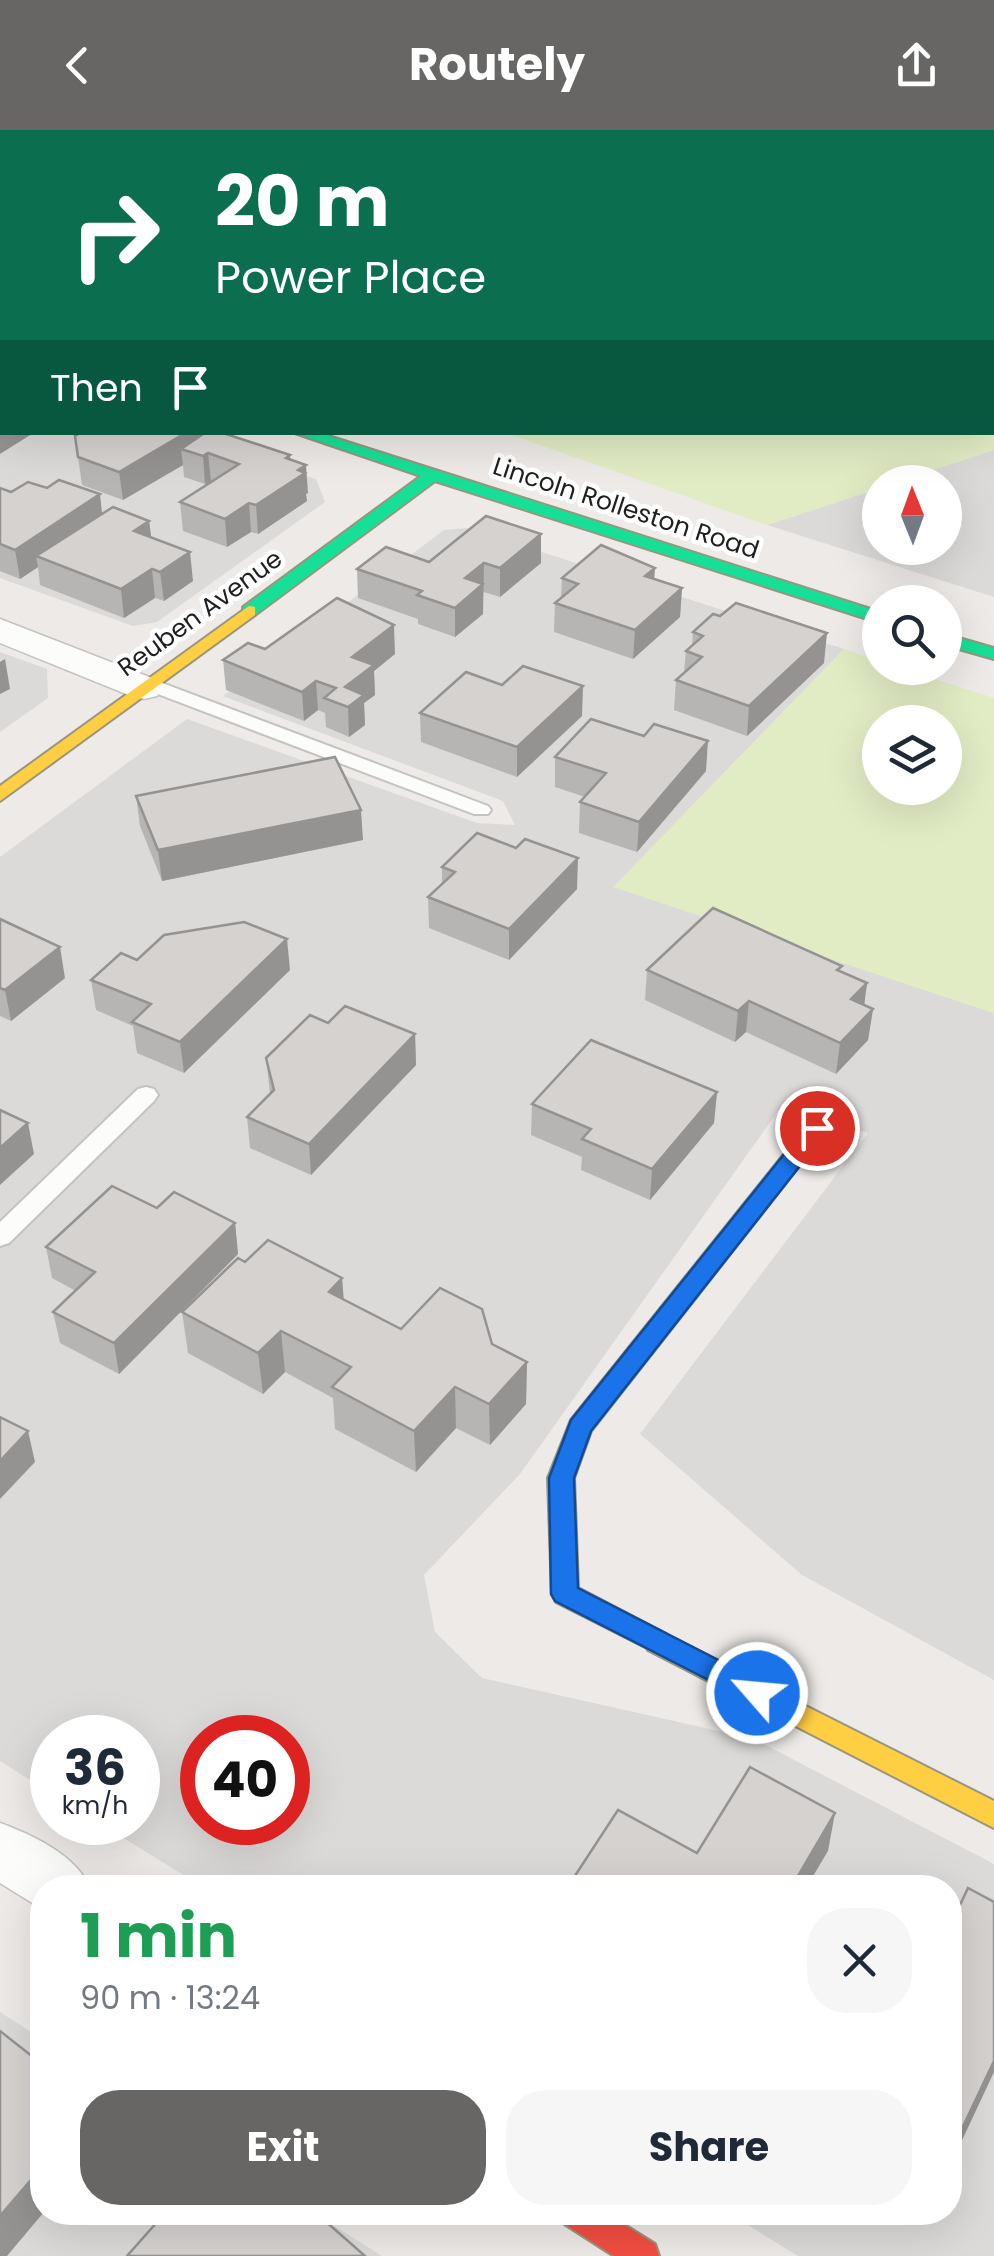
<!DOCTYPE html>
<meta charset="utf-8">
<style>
body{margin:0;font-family:Poppins,sans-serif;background:#f6f6f7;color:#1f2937;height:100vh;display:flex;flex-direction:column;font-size:38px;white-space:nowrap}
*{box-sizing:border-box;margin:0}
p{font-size:32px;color:#747a83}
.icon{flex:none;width:55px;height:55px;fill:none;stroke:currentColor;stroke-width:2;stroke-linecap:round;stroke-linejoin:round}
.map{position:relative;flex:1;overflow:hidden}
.details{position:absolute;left:30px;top:1745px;width:932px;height:350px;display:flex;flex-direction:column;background:#fff;border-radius:40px;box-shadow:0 10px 40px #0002}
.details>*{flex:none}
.top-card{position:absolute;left:0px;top:0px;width:995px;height:305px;box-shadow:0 10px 40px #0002;background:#0b6e4f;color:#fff;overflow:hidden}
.needle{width:65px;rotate:359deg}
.buttons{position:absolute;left:862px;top:335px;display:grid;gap:20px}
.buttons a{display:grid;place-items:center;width:100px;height:100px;border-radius:50%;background:#fff;box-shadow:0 10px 40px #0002;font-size:50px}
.speed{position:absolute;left:30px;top:1585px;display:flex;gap:20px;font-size:50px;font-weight:700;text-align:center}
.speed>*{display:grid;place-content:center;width:130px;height:130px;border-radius:50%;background:#fff;box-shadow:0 10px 40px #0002;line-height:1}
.speed small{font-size:25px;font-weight:400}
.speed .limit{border:15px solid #d22;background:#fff;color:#111}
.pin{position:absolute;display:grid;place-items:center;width:85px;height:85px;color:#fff;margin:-42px;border:5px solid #fff;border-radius:50%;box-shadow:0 2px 10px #0007}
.me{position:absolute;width:110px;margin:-55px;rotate:297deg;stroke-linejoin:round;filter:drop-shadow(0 0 8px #0008)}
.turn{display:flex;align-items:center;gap:35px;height:210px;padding:0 50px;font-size:45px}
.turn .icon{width:130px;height:130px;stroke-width:2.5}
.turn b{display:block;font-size:70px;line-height:85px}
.then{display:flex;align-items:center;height:95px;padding:0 50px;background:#0003;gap:20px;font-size:38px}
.round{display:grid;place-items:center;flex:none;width:105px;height:105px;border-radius:40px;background:#f6f6f7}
.headline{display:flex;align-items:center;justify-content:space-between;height:170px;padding:0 50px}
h1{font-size:60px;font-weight:700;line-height:75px;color:#1e9e55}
.button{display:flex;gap:20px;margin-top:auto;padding:20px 50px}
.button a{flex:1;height:115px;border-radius:40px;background:#676665;color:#fff;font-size:40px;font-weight:700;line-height:115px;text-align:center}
.button a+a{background:#f6f6f7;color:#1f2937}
header{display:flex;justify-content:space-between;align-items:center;height:130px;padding:0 50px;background:#676665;color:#fff;font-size:45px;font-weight:700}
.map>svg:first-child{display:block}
</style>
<header><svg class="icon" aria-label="back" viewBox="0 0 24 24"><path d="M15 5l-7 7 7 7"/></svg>Routely<svg class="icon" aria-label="share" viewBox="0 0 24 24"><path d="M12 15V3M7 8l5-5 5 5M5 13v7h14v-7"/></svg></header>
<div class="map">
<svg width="994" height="2126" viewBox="0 0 994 2126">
<rect width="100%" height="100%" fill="#edeae7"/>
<g fill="#dcdad9" fill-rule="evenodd">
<path d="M0 252 2 302 166 303 316 349 325 372 157 492 133 496 0 448Z"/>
<path d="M994 320V467L767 395 880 358V418H945V352H896Z"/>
<path d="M467 398 844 519 614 757 994 883V1550L802 1445 640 1304 868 1003 783 974 520 1344 424 1445 435 1502 482 1548 754 1609 994 1734V2126H798L728 2083 950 2082V1758L203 1757 99 1693 138 1692V1608H52V1664L0 1631V727L187 589 477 693 515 695 503 671 223 566 444 400ZM202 1608H288V1692H202Z"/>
<path d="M0 522 47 539 48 568 0 602Z"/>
<path d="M0 1882 42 1909V2082L314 2083 382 2126H0Z"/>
</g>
<g fill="#e1ecc4" fill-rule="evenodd">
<path d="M994 118V320L896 352H880V358L767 395 506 303 992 302Z"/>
<path d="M844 519 880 531V538H900L994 568V883L613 757ZM880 592H945V658H880Z"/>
</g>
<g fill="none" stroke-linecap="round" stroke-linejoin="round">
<defs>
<g id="lane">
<path d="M149 548 488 676 491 680 488 684H474L142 558V550Z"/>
<path d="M146 957 154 959 158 965 154 971 9 1113 0 1116V1092L138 959Z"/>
</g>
<g id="street">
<path d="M0 489 157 550 163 558 157 566 144 569 131 566 0 513Z"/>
<path d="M0 1693C33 1705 76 1725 90 1758H42V1779L0 1753Z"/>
</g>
<g id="fast">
<rect x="0" y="203" width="2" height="8"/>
<path d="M292 302H316L880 482V493L435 351 255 485H243V477L421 346Z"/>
<path d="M945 504 994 518V529L945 515Z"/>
<path d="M817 990 825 993 828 998 825 1003 591 1301 574 1348 578 1458 666 1504 670 1512 666 1520 657 1523 556 1472 552 1464 548 1348 571 1290 809 993Z"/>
</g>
<g id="slow">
<path d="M249 476 255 477V485L0 671V656Z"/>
<path d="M657 1501 994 1671V1698L648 1520 644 1512 648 1504Z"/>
</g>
<path id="jam" d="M558 2082H604L655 2114 659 2126H614L563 2093Z"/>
</defs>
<use href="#lane" stroke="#c4c3c2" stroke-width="4"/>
<use href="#street" stroke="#c4c3c2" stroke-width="3"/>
<use href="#fast" stroke="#99957e" stroke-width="4"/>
<use href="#slow" stroke="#99957e" stroke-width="4"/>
<use href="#jam" stroke="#99957e" stroke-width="4"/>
<use href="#lane" fill="#fcfcfb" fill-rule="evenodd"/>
<use href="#street" fill="#fcfcfb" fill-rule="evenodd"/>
<use href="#fast" fill="#16e098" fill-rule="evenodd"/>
<use href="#slow" fill="#ffcf43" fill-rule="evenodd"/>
<use href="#jam" fill="#f24e42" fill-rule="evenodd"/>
</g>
<g fill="#b7b5b3">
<path d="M82 302 290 325V329L308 363 306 364 307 371 258 404 251 402 227 417 183 401 180 372 212 352 205 354 184 347 183 335 123 370 82 355 78 327Z"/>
<path d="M0 358 102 384 149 391 151 407 193 451 164 471 155 468 124 488 40 455 38 437 20 449 0 441Z"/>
<path d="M541 404V433L500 467 484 462 483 463V484L455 507 418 494V489L358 468 357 439 429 432Z"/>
<path d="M562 448 654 449 682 458 680 487 633 529 554 502 555 473 561 467Z"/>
<path d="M693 502 824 533 747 606 674 580 676 550 684 543 686 521 692 516Z"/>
<path d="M265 519 395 524 374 541 375 565 364 573 365 595 349 607 326 597 325 583 318 580 304 591 226 560 223 530Z"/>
<path d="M420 583 582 586 517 647 421 612Z"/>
<path d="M555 627 706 641 637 722 579 703 580 672 585 667 555 657Z"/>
<path d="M136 666 363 710 162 751 140 696Z"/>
<path d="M442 737 577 759 509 830 429 798 428 767 442 754Z"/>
<path d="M0 789 65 848 11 891 0 886Z"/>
<path d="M137 830 290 840 184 943 137 923 133 896 96 880 91 850Z"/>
<path d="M647 840 841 842 867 853 864 875 873 879 868 910 836 944 746 902 735 912 645 870Z"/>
<path d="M328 893 415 904 416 935 311 1045 250 1018 247 987 270 964 266 928Z"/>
<path d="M717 962 714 993 650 1070 581 1040 582 1027 531 1005 532 974Z"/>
<path d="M157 1078 235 1093 238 1124 119 1244 60 1213 53 1182 76 1161 52 1148 46 1117Z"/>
<path d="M245 1132 342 1148 344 1170 401 1199 492 1214 527 1232 526 1274 490 1315 456 1298 416 1342 335 1299 333 1268 285 1242 263 1264 188 1223 182 1182Z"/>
</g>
<g fill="#959392">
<path d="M2 292V302H35L0 324V294Z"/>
<path d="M187 302H209L181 319 183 335 123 370 119 342Z"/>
<path d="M208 323 211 351 205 354 203 326Z"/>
<path d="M290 325 292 352 298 340 306 335 308 363 306 364 307 371 258 404 256 375 286 328Z"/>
<path d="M100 364 103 392 36 426 38 437 20 449 15 420Z"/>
<path d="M249 373 251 402 227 417 225 389Z"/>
<path d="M149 391 153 420 134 401Z"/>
<path d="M541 404V433L500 467V438Z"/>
<path d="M190 422 193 451 164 471 160 442Z"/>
<path d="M484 433 483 484 455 507V478L465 448Z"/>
<path d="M655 438 653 467 645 446Z"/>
<path d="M152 439 155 468 124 488 121 459Z"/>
<path d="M682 458 680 487 633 529 635 500Z"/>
<path d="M394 495 395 524 374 541 375 565 364 573 365 595 349 607 348 577 345 557 352 527Z"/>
<path d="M827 503 824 533 747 606 749 576Z"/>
<path d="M5 529 10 559 0 564V532Z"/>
<path d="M316 551 318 580 304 591 302 562Z"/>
<path d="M583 556 582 586 517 647V617Z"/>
<path d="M708 611 706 641 637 722 639 692Z"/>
<path d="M361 680 363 710 162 751 158 720Z"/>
<path d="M578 728 577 759 509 830V799Z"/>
<path d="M287 809 290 840 184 943 180 912Z"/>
<path d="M60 817 65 848 11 891 5 860Z"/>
<path d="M867 853 863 884 851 869Z"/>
<path d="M749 871 746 902 735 912 738 881Z"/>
<path d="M873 879 868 910 836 944 840 913Z"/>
<path d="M415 904 416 935 311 1045 309 1014Z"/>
<path d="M717 962 714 993 650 1070 652 1039Z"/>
<path d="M28 993 34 1024 0 1055V1018Z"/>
<path d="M235 1093 238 1124 119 1244 114 1213Z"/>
<path d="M342 1148 345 1190 329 1162Z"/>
<path d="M281 1201 285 1242 263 1264 258 1223Z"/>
<path d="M527 1232 526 1274 490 1315 489 1274Z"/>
<path d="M455 1257 456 1298 416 1342 414 1301Z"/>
<path d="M28 1301 35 1332 0 1369V1331Z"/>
<path d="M835 1683 828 1721 806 1758H791Z"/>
<path d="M994 1931V1942L950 2036V2024Z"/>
<path d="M42 2037V2082H44L7 2126H0V2086Z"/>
</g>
<g fill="#d5d2d0" stroke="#959392" stroke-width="2.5">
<path d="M0 235 2 236V292L0 294Z"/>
<path d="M82 302H187L119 342 78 327 75 306Z"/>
<path d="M206 302H220L290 325 286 328 306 335 298 340 305 343 256 375 249 373 225 389 180 372 239 334 208 323 203 326 181 319Z"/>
<path d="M59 350 100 364 15 420 0 414V358L11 362 28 352 47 358Z"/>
<path d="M113 377 149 391 134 401 190 422 160 442 152 439 121 459 36 426Z"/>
<path d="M486 386 541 404 500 438 484 433 465 448 483 454 455 478 417 465 422 461 357 439 386 417 429 432Z"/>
<path d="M601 415 655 438 645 446 682 458 635 500 555 473 578 454 562 448Z"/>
<path d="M337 468 394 495 352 527 374 535 345 557 364 565 348 577 324 568 336 558 316 551 302 562 223 530 248 513 265 519Z"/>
<path d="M736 473 827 503 749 576 676 550 702 527 686 521 703 506 693 502 713 484 720 486Z"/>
<path d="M523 536 583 556 517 617 420 583 466 542 502 555Z"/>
<path d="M591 589 644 606 654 594 708 611 639 692 580 672 606 643 555 627Z"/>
<path d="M335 627 361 680 158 720 136 666Z"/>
<path d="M477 703 516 718 525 709 578 728 509 799 428 767 455 742 442 737Z"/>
<path d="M713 778 842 836 837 840 867 853 851 869 873 879 840 913 749 871 738 881 647 840Z"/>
<path d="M0 789 60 817 5 860 0 858Z"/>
<path d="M244 792 287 809 180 912 132 892 151 874 91 850 121 823 137 830 164 805Z"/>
<path d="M345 876 415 904 309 1014 247 987 274 960 266 928 310 885 328 893Z"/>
<path d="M591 910 717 962 652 1039 582 1009 591 999 532 974Z"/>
<path d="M0 980 28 993 0 1018Z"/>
<path d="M112 1056 157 1078 174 1062 235 1093 114 1213 53 1182 95 1142 46 1117Z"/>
<path d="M268 1110 342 1148 329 1162 401 1199 440 1158 482 1179 492 1214 527 1232 489 1274 455 1257 414 1301 332 1257 351 1237 281 1201 258 1223 182 1182 238 1128 245 1132Z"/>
<path d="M0 1287 28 1301 0 1331Z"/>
<path d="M750 1637 835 1683 791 1758H567L618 1680 697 1723Z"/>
<path d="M968 1758 994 1772V1931L950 2024V1796Z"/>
<path d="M0 1901 42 1934V2037L0 2086Z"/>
<path d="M166 2082H315L365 2126H127Z"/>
</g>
<path fill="#1a73e8" stroke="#114b97" stroke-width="2.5" d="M817 991 828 998 825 1004 591 1301 574 1348 578 1458 767 1555 771 1563 767 1571 757 1575 555 1471 551 1464 549 1348 571 1290 809 993Z"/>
<g text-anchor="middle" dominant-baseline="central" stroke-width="9" stroke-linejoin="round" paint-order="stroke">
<g font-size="25" fill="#1f1f1f" stroke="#fff">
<text transform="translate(626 378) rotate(18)">Lincoln Rolleston Road</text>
<text transform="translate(200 483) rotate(-36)">Reuben Avenue</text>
</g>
</g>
</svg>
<div class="buttons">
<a><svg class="needle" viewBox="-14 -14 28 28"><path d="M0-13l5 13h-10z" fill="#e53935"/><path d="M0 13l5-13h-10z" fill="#747a83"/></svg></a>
<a><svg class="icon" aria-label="search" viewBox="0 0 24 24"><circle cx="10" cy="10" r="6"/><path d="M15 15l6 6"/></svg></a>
<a><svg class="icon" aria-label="layers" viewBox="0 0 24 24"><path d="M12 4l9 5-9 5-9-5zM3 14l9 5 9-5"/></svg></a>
</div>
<div class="speed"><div>36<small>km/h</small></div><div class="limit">40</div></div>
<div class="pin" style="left:817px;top:998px;background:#d93025"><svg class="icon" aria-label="arrive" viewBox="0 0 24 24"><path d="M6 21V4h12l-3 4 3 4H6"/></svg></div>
<svg class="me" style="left:757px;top:1563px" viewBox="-20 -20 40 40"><circle r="17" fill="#1a73e8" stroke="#fff" stroke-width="3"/><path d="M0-11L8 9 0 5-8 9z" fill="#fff"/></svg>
<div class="top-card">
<div class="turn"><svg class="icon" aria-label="right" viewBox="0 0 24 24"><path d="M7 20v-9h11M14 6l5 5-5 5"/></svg><div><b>20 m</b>Power Place</div></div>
<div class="then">Then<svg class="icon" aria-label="arrive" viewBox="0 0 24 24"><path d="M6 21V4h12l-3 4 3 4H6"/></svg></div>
</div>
<section class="details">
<div class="headline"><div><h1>1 min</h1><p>90 m · 13:24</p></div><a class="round"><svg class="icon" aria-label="close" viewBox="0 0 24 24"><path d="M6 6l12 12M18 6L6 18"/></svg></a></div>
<div class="button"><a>Exit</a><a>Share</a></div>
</section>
</div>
